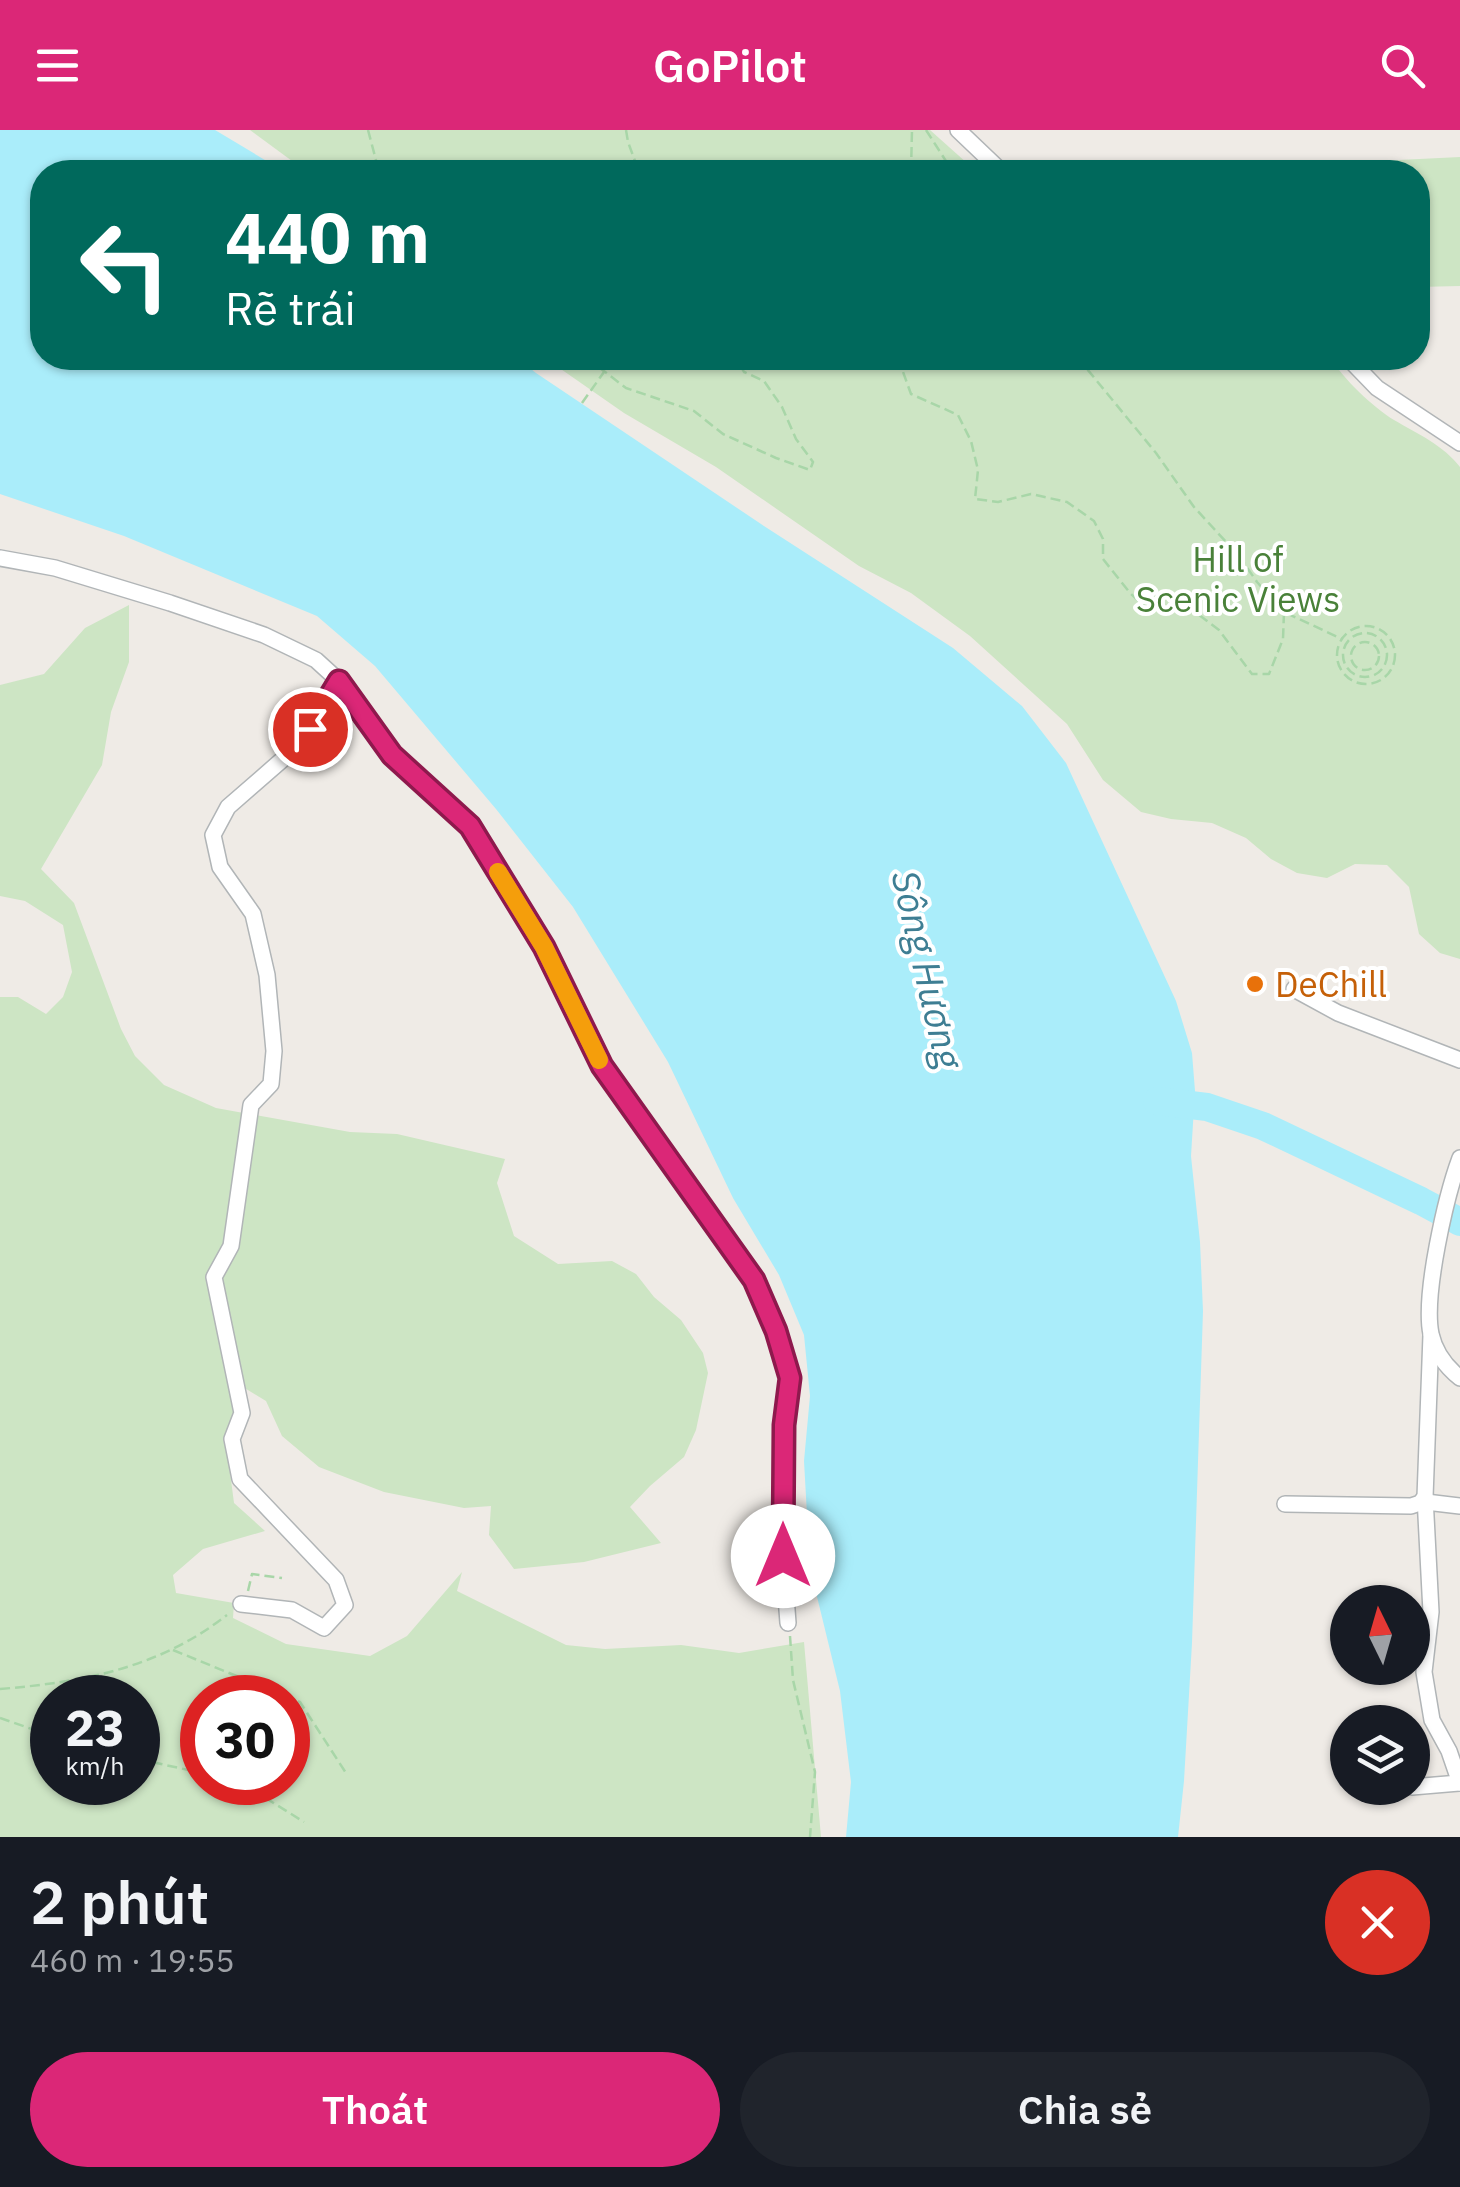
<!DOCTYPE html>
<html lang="vi">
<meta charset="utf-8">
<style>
body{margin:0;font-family:"IBM Plex Sans",sans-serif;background:#20242c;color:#f1f3f6;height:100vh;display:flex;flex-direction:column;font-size:38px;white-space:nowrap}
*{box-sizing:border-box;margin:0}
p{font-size:32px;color:#9ea1a6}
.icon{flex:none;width:55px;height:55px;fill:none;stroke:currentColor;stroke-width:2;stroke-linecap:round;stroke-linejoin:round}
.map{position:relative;height:1707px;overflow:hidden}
.details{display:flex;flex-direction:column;background:#171b24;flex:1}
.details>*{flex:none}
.banner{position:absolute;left:30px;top:30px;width:1400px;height:210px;border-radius:40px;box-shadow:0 2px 8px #0004;background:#00695c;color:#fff;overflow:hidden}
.needle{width:65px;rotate:355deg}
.fabs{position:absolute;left:1330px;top:1455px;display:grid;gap:20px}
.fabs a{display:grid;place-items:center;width:100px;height:100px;border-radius:50%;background:#171b24;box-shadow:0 2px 8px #0004;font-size:50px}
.speed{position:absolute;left:30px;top:1545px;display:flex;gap:20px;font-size:50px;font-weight:700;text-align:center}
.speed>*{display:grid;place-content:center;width:130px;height:130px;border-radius:50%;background:#171b24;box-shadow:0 2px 8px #0004;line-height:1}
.speed small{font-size:25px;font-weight:400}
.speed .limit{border:15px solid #d22;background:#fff;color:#111}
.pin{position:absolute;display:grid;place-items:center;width:85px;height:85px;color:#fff;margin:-42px;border:5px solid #fff;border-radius:50%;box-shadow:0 2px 10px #0007}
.me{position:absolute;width:110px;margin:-55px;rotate:0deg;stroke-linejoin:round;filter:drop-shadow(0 0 8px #0008)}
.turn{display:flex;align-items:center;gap:35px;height:210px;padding:0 30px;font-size:45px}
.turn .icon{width:130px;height:130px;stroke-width:2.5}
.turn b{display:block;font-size:70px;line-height:85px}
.round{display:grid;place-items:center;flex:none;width:105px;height:105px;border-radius:52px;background:#20242c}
.head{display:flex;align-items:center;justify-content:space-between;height:170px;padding:0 30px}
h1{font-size:60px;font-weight:600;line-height:75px}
.primary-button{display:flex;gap:20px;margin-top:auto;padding:20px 30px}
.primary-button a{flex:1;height:115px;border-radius:60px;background:#db2777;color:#fff;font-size:40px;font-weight:600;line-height:115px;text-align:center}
.primary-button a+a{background:#20242c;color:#f1f3f6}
header{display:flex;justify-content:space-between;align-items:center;height:130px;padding:0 30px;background:#db2777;color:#fff;font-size:45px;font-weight:600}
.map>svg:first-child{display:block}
</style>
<header><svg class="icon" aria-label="menu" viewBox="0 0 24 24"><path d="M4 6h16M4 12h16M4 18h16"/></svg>GoPilot<svg class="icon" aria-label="search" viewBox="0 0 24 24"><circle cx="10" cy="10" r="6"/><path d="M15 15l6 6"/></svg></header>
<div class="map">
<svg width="1460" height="1707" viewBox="0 0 1460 1707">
<rect width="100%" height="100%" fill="#efebe6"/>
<g fill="#cde5c4" fill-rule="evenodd">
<path d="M250 0H930L977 42H307Z"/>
<path d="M1460 27V156L1418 157V42H1319L1317 34Z"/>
<path d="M545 228H1331C1343 249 1373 277 1394 290 1418 304 1443 315 1460 337V829L1440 823 1419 804 1409 757 1387 735 1355 734 1327 748 1297 743 1271 729 1246 708 1212 693 1171 689 1141 682 1103 650 1067 594 970 506 911 463 859 436 716 337 624 283Z"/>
<path d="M129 475V532L111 582 102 635 41 739 74 773 121 899 135 926 164 955 216 978 350 1002 397 1004 505 1029 497 1053 514 1106 558 1134 612 1131 636 1144 654 1167 681 1190 703 1223 708 1243 696 1300 684 1327 650 1356 630 1377 661 1413 584 1432 514 1439 489 1405 491 1376 464 1378 384 1362 319 1337 282 1306 266 1271 243 1257 228 1327 234 1373 265 1401 203 1419 173 1445 176 1463 234 1473 233 1488 286 1514 370 1526 407 1506 462 1442 457 1461 566 1515 605 1519 681 1515 739 1523 804 1512 821 1707H0V867H18L46 884 63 867 72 842 63 795 25 771 0 766V555L44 544 85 498ZM52 1568H138V1652H52ZM202 1568H288V1652H202Z"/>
</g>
<path fill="#aaedfa" d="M0 0H215L285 42H42V228H517L536 243 761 394 953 518 1022 576 1066 633 1176 871 1192 923 1195 961 1191 1026 1200 1112 1203 1181 1192 1513 1184 1651 1178 1707H846L851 1652 840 1561 810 1438 804 1331 810 1266 804 1205 779 1145 733 1068 668 932 573 777 496 679 375 536 317 486 124 406 0 364Z"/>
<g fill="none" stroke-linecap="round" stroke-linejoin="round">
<path stroke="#aaedfa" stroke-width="28" d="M1157 971 1207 977 1263 996 1421 1071 1460 1092"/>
<defs>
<g id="minor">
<path d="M958 0 1002 42"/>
<path d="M1348 228 1377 258 1460 313"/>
<path d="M0 428 55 438 170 473 264 505 316 530 339 551 392 625 470 696 544 817 602 935 754 1151 775 1201 790 1248 784 1295 783 1426 788 1493"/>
<path d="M1294 859 1338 883 1460 930"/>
<path d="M1460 1028C1446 1066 1423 1165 1431 1204 1435 1222 1445 1236 1460 1248"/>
<path d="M1431 1205 1425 1367 1431 1482 1424 1542 1432 1590 1449 1621 1460 1653"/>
<path d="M1426 1372 1460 1376"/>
<path d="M1285 1374 1411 1376 1420 1373 1425 1367"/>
<path d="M241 1474 292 1480 324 1498 345 1475 336 1450 240 1349 232 1309 242 1283 214 1147 231 1116 251 975 271 954 274 921 267 845 253 784 220 737 213 705 228 677 298 616 322 582 339 551"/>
<path d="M1412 1657 1459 1653"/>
</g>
</defs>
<use href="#minor" stroke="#b1b5b7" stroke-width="18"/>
<g stroke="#a8d6a8" stroke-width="2.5" stroke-dasharray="10 5" stroke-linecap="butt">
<path d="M368 0 377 34 383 42"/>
<path d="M626 0 628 12 639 42"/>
<path d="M926 0 953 42"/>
<path d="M911 42 912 0"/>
<path d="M587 228 626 258 694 281 723 304 776 328 810 340 813 332 796 309 782 277 764 251 744 242 736 228"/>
<path d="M794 228H808"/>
<path d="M898 228 911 264 958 285 971 311 978 340 975 369 998 372 1031 364 1067 372 1094 391 1103 409V429L1130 463 1146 478 1195 482 1219 500 1252 544H1269L1283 509 1284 482"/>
<path d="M1078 228 1156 323 1194 377 1239 426 1257 452 1284 482 1342 509"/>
<path d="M582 273 604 242"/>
<circle cx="1366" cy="525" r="29"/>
<circle cx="1365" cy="525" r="22"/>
<circle cx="1365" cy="526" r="14"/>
<path d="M248 1461 252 1444 282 1448"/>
<path d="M790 1506 793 1550 815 1642 810 1707"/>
<path d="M173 1520 300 1572 346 1643"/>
<path d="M0 1559C84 1552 159 1538 227 1485"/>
<path d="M0 1588 52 1606"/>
<path d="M138 1629 202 1643"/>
<path d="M240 1652 304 1692"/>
</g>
<use href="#minor" stroke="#fff" stroke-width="15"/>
</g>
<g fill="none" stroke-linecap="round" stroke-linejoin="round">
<defs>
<path id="route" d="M310 599 339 551 392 625 470 696 544 817 602 936 754 1150 776 1201 790 1248 784 1295 783 1426"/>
</defs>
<use href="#route" stroke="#8e194d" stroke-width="25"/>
<use href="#route" stroke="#db2777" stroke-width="18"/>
<path stroke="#f59e0b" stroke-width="18" d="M498 742 544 817 599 930"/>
</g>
<circle fill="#e8710a" stroke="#fff" stroke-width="4" cx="1255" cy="854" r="10"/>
<g text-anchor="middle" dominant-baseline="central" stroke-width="8" stroke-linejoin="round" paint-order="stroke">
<g font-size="35" fill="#498139" stroke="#fff">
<text x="1238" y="429">Hill of<tspan x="1238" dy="40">Scenic Views</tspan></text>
</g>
<g font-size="35" fill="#c56008" stroke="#fff" text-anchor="start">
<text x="1275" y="854">DeChill</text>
</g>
<g font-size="38" font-style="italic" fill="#3e7e93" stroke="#fff">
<text transform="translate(928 839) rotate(77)">Sông Hương</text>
</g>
</g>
</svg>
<div class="fabs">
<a><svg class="needle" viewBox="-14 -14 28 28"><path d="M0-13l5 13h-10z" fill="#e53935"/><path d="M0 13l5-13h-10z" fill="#9ea1a6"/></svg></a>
<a><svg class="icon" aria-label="layers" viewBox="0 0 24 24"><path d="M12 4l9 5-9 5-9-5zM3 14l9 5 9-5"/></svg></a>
</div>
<div class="speed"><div>23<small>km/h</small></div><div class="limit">30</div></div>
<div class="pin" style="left:310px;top:599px;background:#d93025"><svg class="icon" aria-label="arrive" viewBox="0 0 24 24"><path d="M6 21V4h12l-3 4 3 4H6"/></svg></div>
<svg class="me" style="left:783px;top:1426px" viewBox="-20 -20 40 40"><circle r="19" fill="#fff"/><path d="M0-13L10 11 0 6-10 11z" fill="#db2777"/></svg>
<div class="banner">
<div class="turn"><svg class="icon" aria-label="left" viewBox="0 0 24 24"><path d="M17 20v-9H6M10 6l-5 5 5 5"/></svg><div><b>440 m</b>Rẽ trái</div></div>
</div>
</div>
<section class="details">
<div class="head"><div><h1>2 phút</h1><p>460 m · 19:55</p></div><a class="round" style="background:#d93025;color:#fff"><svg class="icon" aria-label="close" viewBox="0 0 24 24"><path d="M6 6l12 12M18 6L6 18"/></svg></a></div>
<div class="primary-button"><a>Thoát</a><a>Chia sẻ</a></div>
</section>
